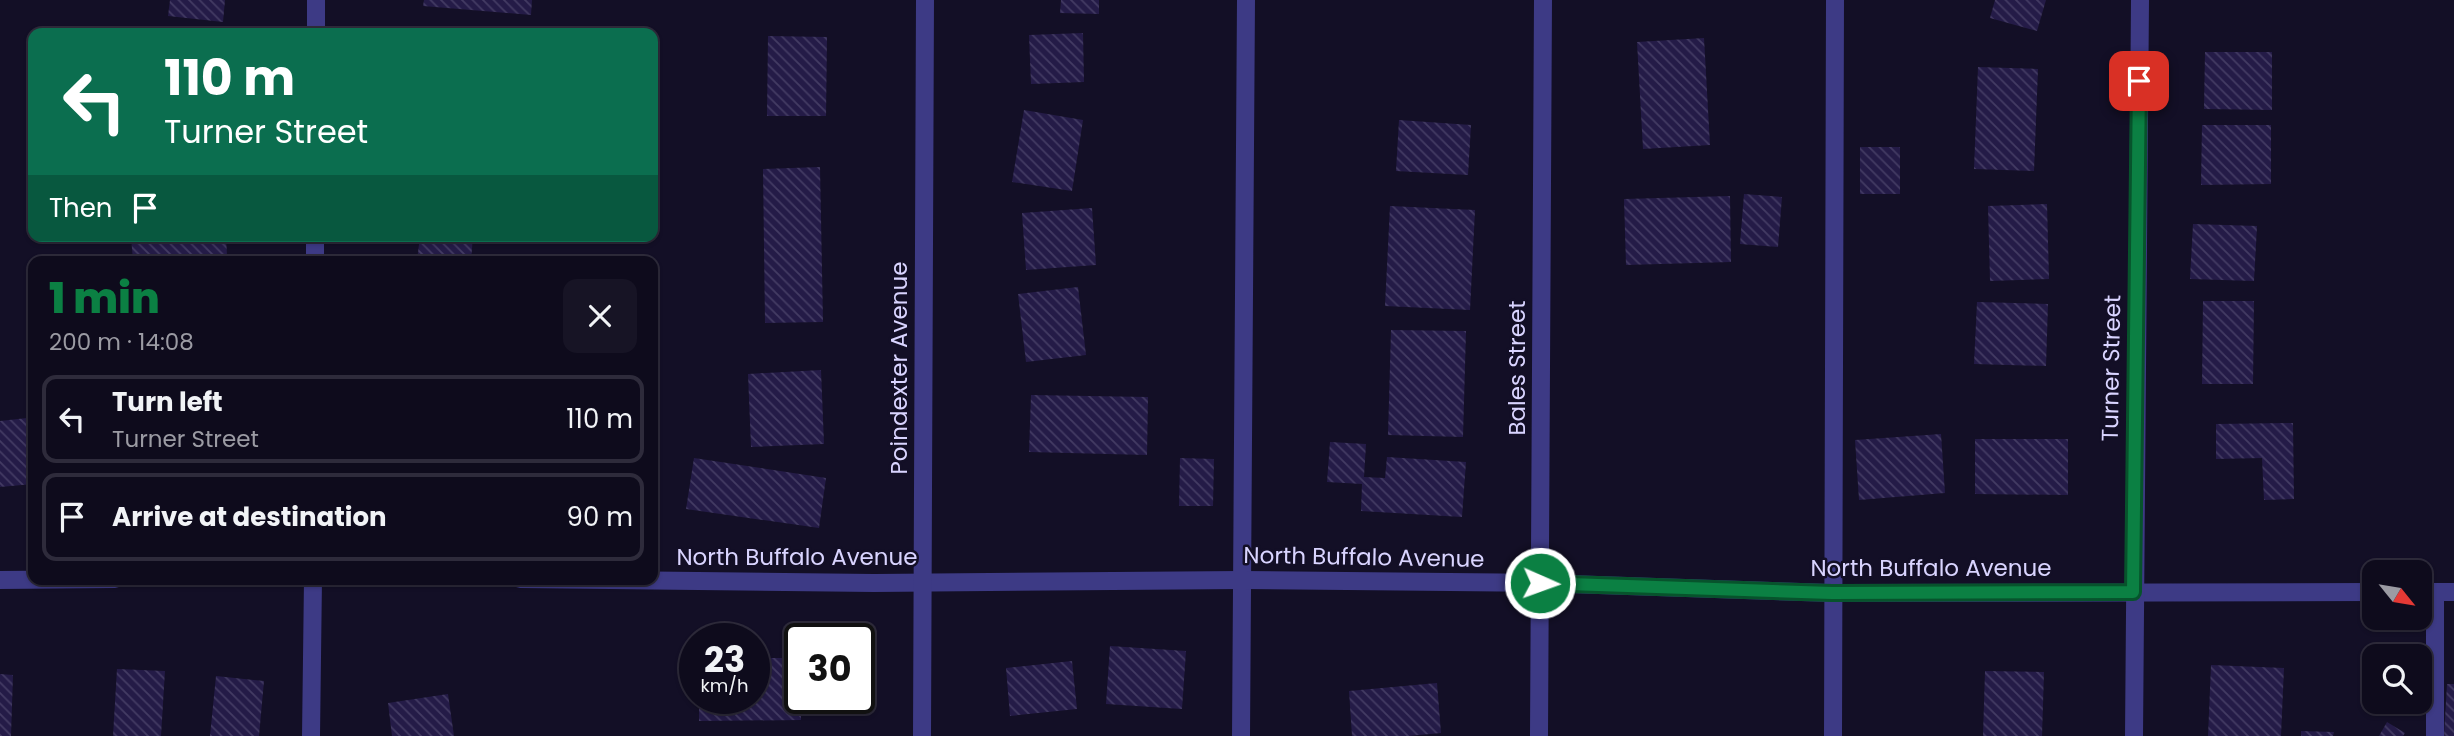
<!DOCTYPE html>
<meta charset="utf-8">
<style>
body{margin:0;font-family:Poppins,sans-serif;background:#171425;color:#f1f3f6;height:100vh;display:flex;flex-direction:column;font-size:26px;white-space:nowrap}
*{box-sizing:border-box;margin:0}
p{font-size:23px;color:#9b9ba3}
.icon{flex:none;width:38px;height:38px;fill:none;stroke:currentColor;stroke-width:2;stroke-linecap:round;stroke-linejoin:round}
.map{position:relative;flex:1;overflow:hidden}
.drawer{position:absolute;left:28px;top:256px;width:630px;height:329px;display:flex;flex-direction:column;background:#0e0b1c;border-radius:14px;box-shadow:0 2px 5px #0004,0 0 0 2px #2e2b3b}
.drawer>*{flex:none}
.hud{position:absolute;left:28px;top:28px;width:630px;height:214px;border-radius:14px;box-shadow:0 2px 5px #0004,0 0 0 2px #2e2b3b;background:#0b6e4f;color:#fff;overflow:hidden}
.needle{width:46px;rotate:120deg}
.controls{position:absolute;left:2362px;top:560px;display:grid;gap:14px}
.controls a{display:grid;place-items:center;width:70px;height:70px;border-radius:14px;background:#0e0b1c;box-shadow:0 2px 5px #0004,0 0 0 2px #2e2b3b;font-size:35px}
.speed{position:absolute;left:679px;top:623px;display:flex;gap:14px;font-size:35px;font-weight:700;text-align:center}
.speed>*{display:grid;place-content:center;width:91px;height:91px;border-radius:50%;background:#0e0b1c;box-shadow:0 2px 5px #0004,0 0 0 2px #2e2b3b;line-height:1}
.speed small{font-size:18px;font-weight:400}
.speed .limit{border:4px solid #111;border-radius:10px;background:#fff;color:#111}
.pin{position:absolute;display:grid;place-items:center;width:60px;height:60px;color:#fff;margin:-30px;border-radius:14px;box-shadow:0 4px 10px #0006}
.me{position:absolute;width:77px;margin:-38px;rotate:92deg;stroke-linejoin:round;filter:drop-shadow(0 0 5px #0008)}
.turn{display:flex;align-items:center;gap:24px;height:147px;padding:0 21px;font-size:32px}
.turn .icon{width:91px;height:91px;stroke-width:2.5}
.turn b{display:block;font-size:49px;line-height:60px}
.then{display:flex;align-items:center;height:66px;padding:0 21px;background:#0003;gap:14px;font-size:26px}
.round{display:grid;place-items:center;flex:none;width:74px;height:74px;border-radius:14px;background:#171425}
.overview{display:flex;align-items:center;justify-content:space-between;height:119px;padding:0 21px}
h1{font-size:42px;font-weight:800;line-height:52px;color:#0b8043}
ul{padding:0;list-style:none}
li{display:flex;align-items:center;gap:21px;height:88px;margin:0 14px 10px;padding:0 7px;border:4px solid #2e2b3b;border-radius:14px}
li div{flex:1}
li b{display:block;font-size:26px}
li em{font-style:normal}
.map>svg:first-child{display:block}
</style>
<div class="map">
<svg width="2454" height="736" viewBox="0 0 2454 736">
<defs>
<pattern id="building-back-hatch" width="6" height="6" patternUnits="userSpaceOnUse" patternTransform="scale(1.75)"><rect width="6" height="6" fill="#241b47"/><path d="M-1 5l2 2M0 0l6 6M5-1l2 2" fill="none" stroke="#433b63"/></pattern>
</defs>
<rect width="100%" height="100%" fill="#130f26"/>
<g fill="url(#building-back-hatch)">
<path d="M170 0H225L223 22 168 16Z"/>
<path d="M424 0H532L531 15 423 6Z"/>
<path d="M1061 0H1099V14L1060 13Z"/>
<path d="M1995 0H2046L2037 31 1990 18Z"/>
<path d="M171 28 207 31V33H171Z"/>
<path d="M1083 33 1084 82 1031 84 1029 35Z"/>
<path d="M768 36 827 37 826 116H767Z"/>
<path d="M1704 38 1710 145 1643 149 1637 42Z"/>
<path d="M2205 52H2272V110L2204 109Z"/>
<path d="M1978 67 2038 69 2034 171 1974 169Z"/>
<path d="M1024 110 1083 120 1072 191 1012 182Z"/>
<path d="M1399 120 1471 125 1468 175 1396 171Z"/>
<path d="M2202 125H2271V184L2201 185Z"/>
<rect x="1860" y="147" width="40" height="47"/>
<path d="M820 167 823 322 765 323 763 169Z"/>
<path d="M1744 194 1782 197 1778 247 1740 244Z"/>
<path d="M1730 196 1731 262 1626 265 1624 199Z"/>
<path d="M2047 204 2049 279 1990 281 1988 206Z"/>
<path d="M1390 206 1475 210 1470 310 1385 306Z"/>
<path d="M1092 208 1096 265 1026 270 1022 213Z"/>
<path d="M2193 224 2257 226 2254 281 2190 279Z"/>
<path d="M131 236H226L227 256 173 261H133Z"/>
<path d="M420 236H473L471 261H417Z"/>
<path d="M1078 287 1086 355 1026 362 1018 294Z"/>
<path d="M2203 301H2254L2253 384H2202Z"/>
<path d="M1977 302 2048 304 2046 366 1974 364Z"/>
<path d="M1391 330 1466 331 1463 437 1388 435Z"/>
<path d="M821 370 824 444 751 447 748 374Z"/>
<path d="M1031 395 1148 397 1147 455 1029 452Z"/>
<path d="M27 418 33 484 0 487V421Z"/>
<path d="M2293 423 2294 499 2264 500 2262 458 2216 459V424Z"/>
<path d="M1941 434 1945 493 1859 500 1855 440Z"/>
<path d="M1975 439H2068V495L1975 494Z"/>
<path d="M1330 442 1366 444 1364 477 1385 478 1387 457 1466 462 1462 517 1361 511 1362 484 1327 482Z"/>
<path d="M694 458 826 478 819 528 686 509Z"/>
<path d="M1180 458 1214 459 1213 506H1179Z"/>
<path d="M1110 646 1186 651 1182 709 1106 704Z"/>
<path d="M754 658H800L801 720 699 721V698H754Z"/>
<path d="M1072 661 1077 709 1010 716 1006 668Z"/>
<path d="M2211 665 2284 668 2281 736H2208Z"/>
<path d="M117 669 165 671 161 736H113Z"/>
<path d="M1985 671 2044 672 2042 736H1983Z"/>
<path d="M0 674 13 675 11 736H0Z"/>
<path d="M216 676 264 681 259 736H210Z"/>
<path d="M1437 683 1441 733 1408 736H1352L1349 691Z"/>
<path d="M2447 684H2454V736H2444Z"/>
<path d="M448 694 454 736H392L388 703Z"/>
<path d="M2387 722 2405 733 2403 736H2379Z"/>
<path d="M2301 731 2334 732 2333 736H2301Z"/>
</g>
<g fill="none" stroke-linecap="round" stroke-linejoin="round">
<g stroke="#3d3a85" stroke-width="18">
<path d="M1241 736 1246 0"/>
<path d="M1833 736 1835 0"/>
<path d="M2435 736V592"/>
</g>
<g stroke="#3d3a85" stroke-width="18">
<path d="M316 33V0"/>
<path d="M315 261V236"/>
<path d="M520 579 874 583 1242 580 1540 583 1832 593 2375 592"/>
<path d="M0 580 115 579"/>
<path d="M2420 592H2454"/>
<path d="M311 736 313 579"/>
<path d="M922 736 925 0"/>
<path d="M1539 736 1543 0"/>
<path d="M2134 736 2140 0"/>
</g>
</g>
<g fill="none" stroke-linecap="round" stroke-linejoin="round">
<defs>
<path id="route" d="M1540 583 1832 593 2133 592 2139 81"/>
</defs>
<use href="#route" stroke="#07532c" stroke-width="18"/>
<use href="#route" stroke="#0b8043" stroke-width="12"/>
</g>
<g text-anchor="middle" dominant-baseline="central" stroke-width="5" stroke-linejoin="round" paint-order="stroke">
<g font-size="23" fill="#d9d4ff" stroke="#130f26">
<text transform="translate(899 368) rotate(-90)">Poindexter Avenue</text>
<text transform="translate(1517 368) rotate(-90)">Bales Street</text>
<text transform="translate(2111 368) rotate(-89)">Turner Street</text>
<text x="797" y="557">North Buffalo Avenue</text>
<text transform="translate(1364 557) rotate(1)">North Buffalo Avenue</text>
<text x="1931" y="568">North Buffalo Avenue</text>
</g>
</g>
</svg>
<div class="controls">
<a><svg class="needle" viewBox="-14 -14 28 28"><path d="M0-13l5 13h-10z" fill="#e53935"/><path d="M0 13l5-13h-10z" fill="#9b9ba3"/></svg></a>
<a><svg class="icon" aria-label="search" viewBox="0 0 24 24"><circle cx="10" cy="10" r="6"/><path d="M15 15l6 6"/></svg></a>
</div>
<div class="speed"><div>23<small>km/h</small></div><div class="limit">30</div></div>
<div class="pin" style="left:2139px;top:81px;background:#d93025"><svg class="icon" aria-label="arrive" viewBox="0 0 24 24"><path d="M6 21V4h12l-3 4 3 4H6"/></svg></div>
<svg class="me" style="left:1540px;top:583px" viewBox="-20 -20 40 40"><circle r="17" fill="#0b8043" stroke="#fff" stroke-width="3"/><path d="M0-11L8 9 0 5-8 9z" fill="#fff"/></svg>
<div class="hud">
<div class="turn"><svg class="icon" aria-label="left" viewBox="0 0 24 24"><path d="M17 20v-9H6M10 6l-5 5 5 5"/></svg><div><b>110 m</b>Turner Street</div></div>
<div class="then">Then<svg class="icon" aria-label="arrive" viewBox="0 0 24 24"><path d="M6 21V4h12l-3 4 3 4H6"/></svg></div>
</div>
<section class="drawer">
<div class="overview"><div><h1>1 min</h1><p>200 m · 14:08</p></div><a class="round"><svg class="icon" aria-label="close" viewBox="0 0 24 24"><path d="M6 6l12 12M18 6L6 18"/></svg></a></div>
<ul>
<li><svg class="icon" aria-label="left" viewBox="0 0 24 24"><path d="M17 20v-9H6M10 6l-5 5 5 5"/></svg><div><b>Turn left</b><p>Turner Street</p></div><em>110 m</em></li>
<li><svg class="icon" aria-label="arrive" viewBox="0 0 24 24"><path d="M6 21V4h12l-3 4 3 4H6"/></svg><div><b>Arrive at destination</b></div><em>90 m</em></li>
</ul>
</section>
</div>
